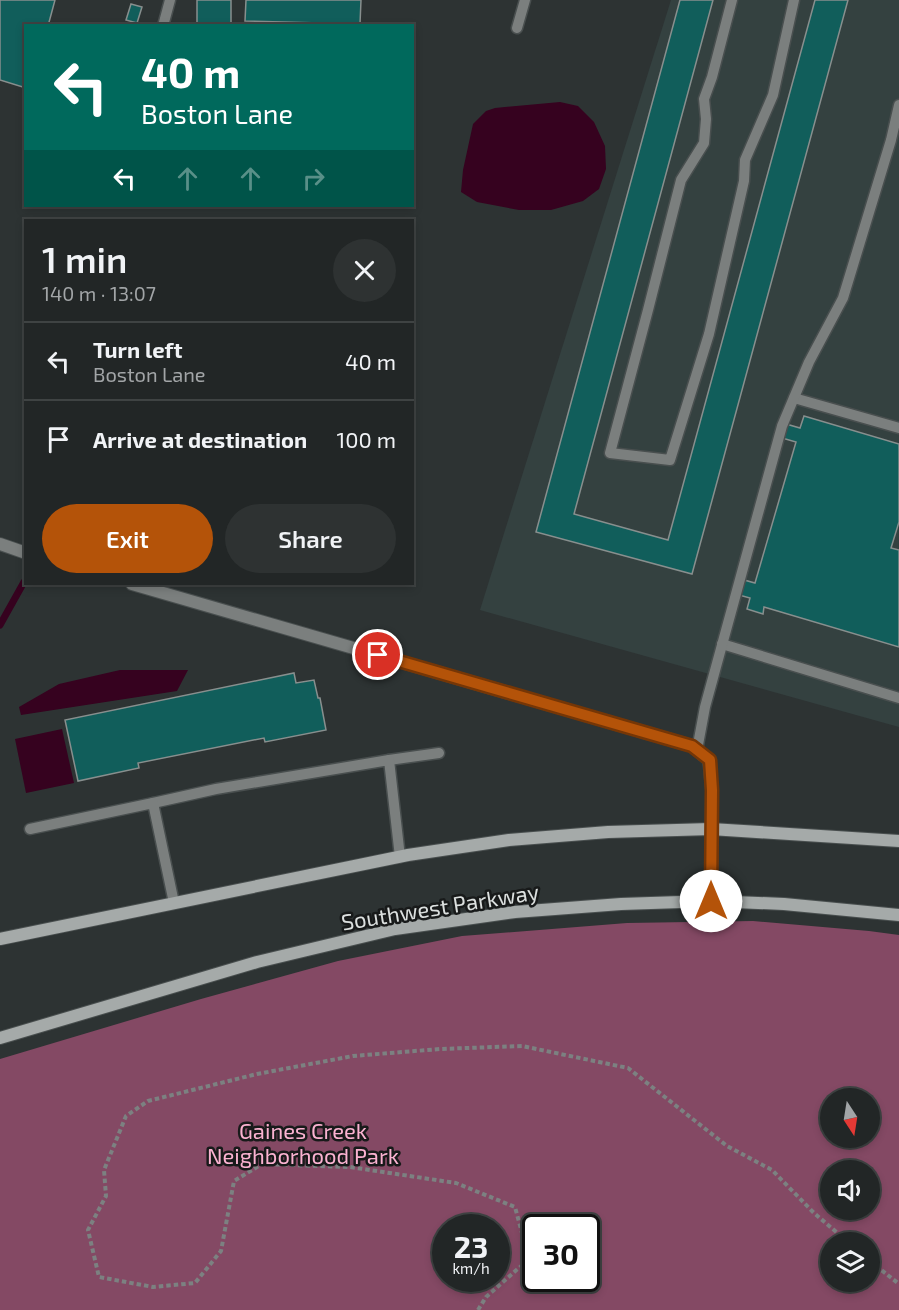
<!DOCTYPE html>
<meta charset="utf-8">
<style>
body{margin:0;font-family:"Exo 2",sans-serif;background:#2e3232;color:#f1f3f6;height:100vh;display:flex;flex-direction:column;font-size:22px;white-space:nowrap}
*{box-sizing:border-box;margin:0}
p{font-size:20px;color:#a2a5a7}
.icon{flex:none;width:33px;height:33px;fill:none;stroke:currentColor;stroke-width:2;stroke-linecap:round;stroke-linejoin:round}
.map{position:relative;flex:1;overflow:hidden}
.drawer{position:absolute;left:24px;top:219px;width:390px;height:366px;display:flex;flex-direction:column;background:#222626;border-radius:0px;box-shadow:0 3px 9px #0003,0 0 0 2px #3f4343}
.drawer>*{flex:none}
.top-card{position:absolute;left:24px;top:24px;width:390px;height:183px;border-radius:0px;box-shadow:0 3px 9px #0003,0 0 0 2px #3f4343;background:#00695c;color:#fff;overflow:hidden}
.needle{width:39px;rotate:168deg}
.controls{position:absolute;left:820px;top:1088px;display:grid;gap:12px}
.controls a{display:grid;place-items:center;width:60px;height:60px;border-radius:50%;background:#222626;box-shadow:0 3px 9px #0003,0 0 0 2px #3f4343;font-size:30px}
.speed{position:absolute;left:432px;top:1214px;display:flex;gap:12px;font-size:30px;font-weight:700;text-align:center}
.speed>*{display:grid;place-content:center;width:78px;height:78px;border-radius:50%;background:#222626;box-shadow:0 3px 9px #0003,0 0 0 2px #3f4343;line-height:1}
.speed small{font-size:15px;font-weight:400}
.speed .limit{border:3px solid #111;border-radius:9px;background:#fff;color:#111}
.pin{position:absolute;display:grid;place-items:center;width:51px;height:51px;color:#fff;margin:-26px;border:3px solid #fff;border-radius:50%;box-shadow:0 2px 6px #0007}
.me{position:absolute;width:66px;margin:-33px;rotate:0deg;stroke-linejoin:round;filter:drop-shadow(0 0 4px #0008)}
.turn{display:flex;align-items:center;gap:21px;height:126px;padding:0 18px;font-size:27px}
.turn .icon{width:78px;height:78px;stroke-width:2.5}
.turn b{display:block;font-size:42px;line-height:51px}
.lanes{display:flex;align-items:center;height:57px;padding:0 18px;background:#0003;justify-content:center;gap:30px;direction:ltr}
.lanes .off{opacity:.35}
.round{display:grid;place-items:center;flex:none;width:63px;height:63px;border-radius:32px;background:#2e3232}
.overview{display:flex;align-items:center;justify-content:space-between;height:102px;padding:0 18px}
h1{font-size:36px;font-weight:600;line-height:45px}
.action{display:flex;gap:12px;margin-top:auto;padding:12px 18px}
.action a{flex:1;height:69px;border-radius:36px;background:#b45309;color:#fff;font-size:24px;font-weight:600;line-height:69px;text-align:center}
.action a+a{background:#2e3232;color:#f1f3f6}
ul{padding:0;list-style:none}
li{display:flex;align-items:center;gap:18px;height:78px;padding:0 18px;border-top:2px solid #3f4343}
li div{flex:1}
li b{display:block;font-size:22px}
li em{font-style:normal}
.map>svg:first-child{display:block}
</style>
<div class="map">
<svg width="899" height="1310" viewBox="0 0 899 1310">
<rect width="100%" height="100%" fill="#2d3333"/>
<path fill="#344140" d="M671 0H899V727L480 610Z"/>
<path fill="#844964" fill-rule="evenodd" d="M753 921 869 931 899 935V1310H0V1059L201 999 338 961 462 936 627 923ZM831 1098H870V1137H831ZM831 1170H870V1209H831ZM446 1227H496V1278H446ZM536 1227H586V1278H536ZM831 1242H870V1281H831Z"/>
<g fill="#36021f">
<path d="M560 102 578 106 594 122 605 146 606 169 599 189 583 201 551 210H519L477 202 461 192 463 170 473 124 486 111 495 108Z"/>
<path d="M120 670H188L177 691 21 715 19 707 59 684Z"/>
<path d="M62 729 74 783 26 793 15 739Z"/>
</g>
<g fill="none" stroke-linecap="round" stroke-linejoin="round">
<path stroke="#36021f" stroke-width="7" d="M0 625 24 582"/>
</g>
<g fill="#115e5b" stroke="#888f8e" stroke-width="1.5">
<path d="M0 0H55L48 26H26V88L0 80Z"/>
<rect x="197" y="0" width="34" height="26"/>
<path d="M246 0H361L360 24 245 21Z"/>
<path d="M680 0H713L574 514 668 540 815 0H848L692 574 536 532Z"/>
<path d="M131 4 142 7 137 23 126 20Z"/>
<path d="M804 416 899 444V522L891 548 899 550V647L764 607 763 614 747 609 750 598 739 595 744 580 755 583 796 442 782 438 786 424 800 428Z"/>
<path d="M294 673 296 683 314 680 318 698H320L326 730 265 742 264 738 138 763 139 768 78 781 65 720Z"/>
</g>
<g fill="none" stroke-linecap="round" stroke-linejoin="round">
<defs>
<g id="service">
<path d="M732 0 712 77 704 99 706 119 704 143 681 180 648 310 610 453 670 460 709 334 744 181 745 160 773 95 794 0"/>
<path d="M163 26 170 0"/>
<path d="M517 28 525 0"/>
<path d="M794 398 899 428"/>
<path d="M722 644 899 698"/>
<path d="M697 750 705 707 782 426 809 362 843 298 891 140 899 105"/>
<path d="M389 760 439 753"/>
<path d="M153 803 216 789 389 760 400 857"/>
<path d="M30 829 153 803 174 903"/>
</g>
<g id="minor">
<path d="M0 544 26 553"/>
<path d="M132 584 692 746 709 760 712 790 711 901"/>
</g>
<g id="secondary">
<path d="M0 939 408 855 509 840 608 832 711 829 899 841"/>
<path d="M0 1038 257 962 395 929 515 912 621 904 711 901 784 904 899 915"/>
</g>
</defs>
<use href="#service" stroke="#494f4f" stroke-width="13"/>
<use href="#minor" stroke="#494f4f" stroke-width="14"/>
<use href="#secondary" stroke="#494f4f" stroke-width="14"/>
<g stroke="#7c8181" stroke-width="4" stroke-dasharray="4.5 3" stroke-linecap="butt">
<path d="M870 1261 899 1284"/>
<path d="M478 1310 486 1297 529 1259 515 1207 456 1183 350 1167 262 1164 234 1181 221 1251 195 1283 153 1287 99 1277 88 1230 106 1196 104 1170 126 1116 148 1101 257 1074 353 1056 440 1049 522 1046 628 1068 727 1146 772 1170 814 1213 848 1242"/>
</g>
<use href="#service" stroke="#7b7f7e" stroke-width="10"/>
<use href="#minor" stroke="#7b7f7e" stroke-width="12"/>
<use href="#secondary" stroke="#a5aaa9" stroke-width="12"/>
</g>
<g fill="none" stroke-linecap="round" stroke-linejoin="round">
<defs>
<path id="route" d="M378 655 692 746 710 760 712 790 711 901"/>
</defs>
<use href="#route" stroke="#753606" stroke-width="15"/>
<use href="#route" stroke="#b45309" stroke-width="10"/>
</g>
<g text-anchor="middle" dominant-baseline="central" stroke-width="5" stroke-linejoin="round" paint-order="stroke">
<g font-size="22" fill="#dce0df" stroke="#181a1a">
<text transform="translate(440 906) rotate(-9)">Southwest Parkway</text>
</g>
<g font-size="22" fill="#fbb2d1" stroke="#181a1a">
<text x="303" y="1130">Gaines Creek<tspan x="303" dy="25">Neighborhood Park</tspan></text>
</g>
</g>
</svg>
<div class="controls">
<a><svg class="needle" viewBox="-14 -14 28 28"><path d="M0-13l5 13h-10z" fill="#e53935"/><path d="M0 13l5-13h-10z" fill="#a2a5a7"/></svg></a>
<a><svg class="icon" aria-label="sound" viewBox="0 0 24 24"><path d="M4 9h4l5-4v14l-5-4H4zM17 9q2 3 0 6"/></svg></a>
<a><svg class="icon" aria-label="layers" viewBox="0 0 24 24"><path d="M12 4l9 5-9 5-9-5zM3 14l9 5 9-5"/></svg></a>
</div>
<div class="speed"><div>23<small>km/h</small></div><div class="limit">30</div></div>
<div class="pin" style="left:378px;top:655px;background:#d93025"><svg class="icon" aria-label="arrive" viewBox="0 0 24 24"><path d="M6 21V4h12l-3 4 3 4H6"/></svg></div>
<svg class="me" style="left:711px;top:901px" viewBox="-20 -20 40 40"><circle r="19" fill="#fff"/><path d="M0-13L10 11 0 6-10 11z" fill="#b45309"/></svg>
<div class="top-card">
<div class="turn"><svg class="icon" aria-label="left" viewBox="0 0 24 24"><path d="M17 20v-9H6M10 6l-5 5 5 5"/></svg><div><b>40 m</b>Boston Lane</div></div>
<div class="lanes"><svg class="icon" aria-label="left" viewBox="0 0 24 24"><path d="M17 20v-9H6M10 6l-5 5 5 5"/></svg><svg class="icon off" aria-label="ahead" viewBox="0 0 24 24"><path d="M12 20V5M6 11l6-6 6 6"/></svg><svg class="icon off" aria-label="ahead" viewBox="0 0 24 24"><path d="M12 20V5M6 11l6-6 6 6"/></svg><svg class="icon off" aria-label="right" viewBox="0 0 24 24"><path d="M7 20v-9h11M14 6l5 5-5 5"/></svg></div>
</div>
<section class="drawer">
<div class="overview"><div><h1>1 min</h1><p>140 m · 13:07</p></div><a class="round"><svg class="icon" aria-label="close" viewBox="0 0 24 24"><path d="M6 6l12 12M18 6L6 18"/></svg></a></div>
<ul>
<li><svg class="icon" aria-label="left" viewBox="0 0 24 24"><path d="M17 20v-9H6M10 6l-5 5 5 5"/></svg><div><b>Turn left</b><p>Boston Lane</p></div><em>40 m</em></li>
<li><svg class="icon" aria-label="arrive" viewBox="0 0 24 24"><path d="M6 21V4h12l-3 4 3 4H6"/></svg><div><b>Arrive at destination</b></div><em>100 m</em></li>
</ul>
<div class="action"><a>Exit</a><a>Share</a></div>
</section>
</div>
